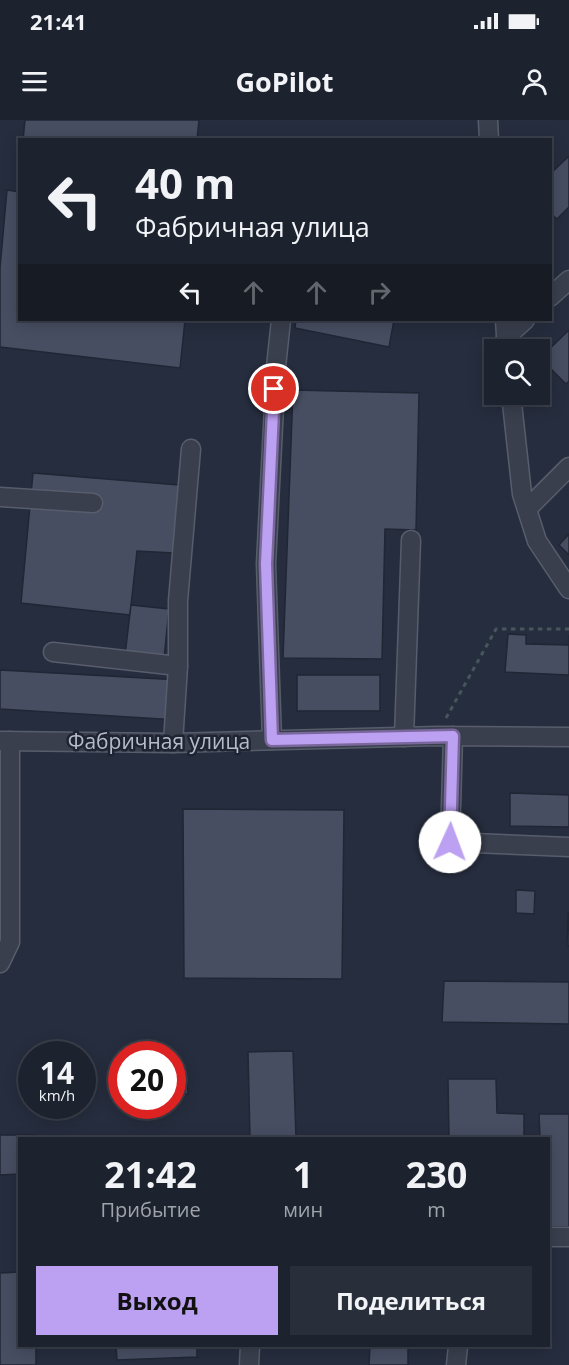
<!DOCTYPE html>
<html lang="ru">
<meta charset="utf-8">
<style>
body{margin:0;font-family:"Open Sans",sans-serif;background:#292f3a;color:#f1f3f6;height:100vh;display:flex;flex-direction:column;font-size:22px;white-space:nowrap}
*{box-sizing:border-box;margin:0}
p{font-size:20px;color:#a0a4aa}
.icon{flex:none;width:33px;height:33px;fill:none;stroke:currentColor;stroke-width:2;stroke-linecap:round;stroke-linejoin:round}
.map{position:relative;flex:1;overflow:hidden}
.panel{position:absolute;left:18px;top:1017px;width:532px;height:210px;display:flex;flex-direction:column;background:#1c222e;border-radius:0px;box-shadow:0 3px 15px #0003,0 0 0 2px #3a3f4a}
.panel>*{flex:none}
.banner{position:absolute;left:18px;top:18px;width:534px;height:183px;border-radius:0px;box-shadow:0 3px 15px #0003,0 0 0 2px #3a3f4a;background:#1c222e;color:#f1f3f6;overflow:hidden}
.tools{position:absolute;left:484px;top:219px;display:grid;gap:12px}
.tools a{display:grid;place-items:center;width:66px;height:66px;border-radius:0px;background:#1c222e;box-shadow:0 3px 15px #0003,0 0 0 2px #3a3f4a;font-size:30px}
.speed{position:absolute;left:18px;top:921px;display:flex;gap:12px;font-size:30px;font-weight:700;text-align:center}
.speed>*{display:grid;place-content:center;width:78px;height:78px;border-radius:50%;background:#1c222e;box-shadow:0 3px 15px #0003,0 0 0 2px #3a3f4a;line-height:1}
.speed small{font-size:15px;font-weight:400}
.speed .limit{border:9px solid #d22;background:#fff;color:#111}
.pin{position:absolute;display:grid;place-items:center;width:51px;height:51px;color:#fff;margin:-26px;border:3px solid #fff;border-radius:50%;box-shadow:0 2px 6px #0007}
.me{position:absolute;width:66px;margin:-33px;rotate:2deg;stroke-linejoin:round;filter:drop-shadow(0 0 4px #0008)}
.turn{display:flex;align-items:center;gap:21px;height:126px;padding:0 18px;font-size:27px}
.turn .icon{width:78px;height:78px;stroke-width:2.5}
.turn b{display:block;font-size:42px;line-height:51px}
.lanes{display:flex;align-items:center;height:57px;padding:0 18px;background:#0003;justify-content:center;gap:30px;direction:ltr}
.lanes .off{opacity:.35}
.eta{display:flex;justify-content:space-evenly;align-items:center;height:102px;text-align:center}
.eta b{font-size:36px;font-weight:700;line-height:42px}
.button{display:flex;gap:12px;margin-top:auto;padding:12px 18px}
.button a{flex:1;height:69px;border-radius:0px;background:#bca0f2;color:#111;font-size:24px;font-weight:700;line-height:69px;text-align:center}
.button a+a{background:#292f3a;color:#f1f3f6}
.status{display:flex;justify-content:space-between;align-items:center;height:42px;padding:0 30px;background:#1c222e;direction:ltr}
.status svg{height:16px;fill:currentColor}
header{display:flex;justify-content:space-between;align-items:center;height:78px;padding:0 18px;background:#1c222e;font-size:27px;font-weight:700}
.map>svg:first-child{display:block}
</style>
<div class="status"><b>21:41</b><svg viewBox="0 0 49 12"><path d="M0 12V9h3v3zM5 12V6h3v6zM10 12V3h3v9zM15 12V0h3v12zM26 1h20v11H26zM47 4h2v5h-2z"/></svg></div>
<header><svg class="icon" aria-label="menu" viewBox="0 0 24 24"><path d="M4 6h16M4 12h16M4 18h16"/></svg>GoPilot<svg class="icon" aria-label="person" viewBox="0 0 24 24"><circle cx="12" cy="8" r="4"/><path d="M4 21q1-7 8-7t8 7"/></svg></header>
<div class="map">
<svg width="569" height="1245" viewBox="0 0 569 1245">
<rect width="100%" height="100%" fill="#262d3e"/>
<g fill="#474e62" stroke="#212635" stroke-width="1.5">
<path d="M25 0H199L197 20H23Z"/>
<path d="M569 36V87L557 99 550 93V54Z"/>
<path d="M7 70 20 72V200H185L180 248 0 227V148Z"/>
<path d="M296 200H394L389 227 295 208Z"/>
<path d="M569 210V261L566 264 540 238Z"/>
<path d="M293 270 419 273 416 410 385 409 382 539 283 538Z"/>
<path d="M33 353 179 365 174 433 137 431 130 495 21 483Z"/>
<path d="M569 414V435L559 425Z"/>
<path d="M131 485 169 489 164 539 125 535Z"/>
<path d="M508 514 526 515V524L569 525V515V555L505 552Z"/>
<path d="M0 550 180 560 178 600 0 589Z"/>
<rect x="297" y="555" width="83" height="36"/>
<path d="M510 673 569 675V707L510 706Z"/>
<path d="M183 689 344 690 342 859 184 858Z"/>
<path d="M516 770 535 771 534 794 516 793Z"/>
<path d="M568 793H569V826H567Z"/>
<path d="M444 861 569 862V904L442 902Z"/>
<path d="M293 931 296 1018H250L248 932Z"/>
<path d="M187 953 188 974H172V954Z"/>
<path d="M448 959H496L497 993 524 994V1018H449Z"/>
<path d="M539 994H569V1107H549V1018H540Z"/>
<path d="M0 1015H37V1018H20V1054L0 1055Z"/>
<path d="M20 1152V1226H36V1245H0V1153Z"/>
<path d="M116 1226H197V1237L117 1240Z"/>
<path d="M370 1226H408V1245H369Z"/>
</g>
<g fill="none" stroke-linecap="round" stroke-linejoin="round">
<defs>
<g id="minor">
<path d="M488 0 489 20"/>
<path d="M550 177 569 160"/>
<path d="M505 200 507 230"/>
<path d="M506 217 525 200"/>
<path d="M511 274 522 374 537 421 569 469"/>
<path d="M0 377 93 383"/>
<path d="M527 389 569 347"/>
<path d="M53 532 178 546"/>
<path d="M453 616 450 722 569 727"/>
<path d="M404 617 411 420"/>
<path d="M272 620 266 444 276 247 281 200"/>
<path d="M0 621 173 623 437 616 569 617"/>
<path d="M173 623 178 546V481L191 329"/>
<path d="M0 843 10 822V621"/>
<path d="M549 1117H569"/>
<path d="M249 1245 250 1226"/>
<path d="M456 1245 458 1226"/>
</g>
</defs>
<use href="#minor" stroke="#585d6c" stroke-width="21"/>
<path stroke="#46565c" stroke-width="3" stroke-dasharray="4.5 4.5" stroke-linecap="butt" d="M446 598 496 509H569"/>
<use href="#minor" stroke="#3a3f4e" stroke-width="18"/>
</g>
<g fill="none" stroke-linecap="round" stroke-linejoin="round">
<defs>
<path id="route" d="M274 269 266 444 272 620 453 616 450 722"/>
</defs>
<use href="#route" stroke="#7a689d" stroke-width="15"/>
<use href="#route" stroke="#bca0f2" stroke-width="10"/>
</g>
<g text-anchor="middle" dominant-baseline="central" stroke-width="5" stroke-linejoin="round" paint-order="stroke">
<g font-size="21" fill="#b6bbc9" stroke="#1f2433">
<text x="159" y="621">Фабричная улица</text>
</g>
</g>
</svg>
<div class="tools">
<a><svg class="icon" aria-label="search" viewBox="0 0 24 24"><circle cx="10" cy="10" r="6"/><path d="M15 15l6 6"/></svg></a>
</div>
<div class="speed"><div>14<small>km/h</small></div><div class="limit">20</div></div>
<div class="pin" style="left:274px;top:269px;background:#d93025"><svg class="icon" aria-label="arrive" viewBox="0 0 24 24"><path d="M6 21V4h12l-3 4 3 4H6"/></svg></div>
<svg class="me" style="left:450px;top:722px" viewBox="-20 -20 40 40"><circle r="19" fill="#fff"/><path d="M0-13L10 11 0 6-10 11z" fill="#bca0f2"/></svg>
<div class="banner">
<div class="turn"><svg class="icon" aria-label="left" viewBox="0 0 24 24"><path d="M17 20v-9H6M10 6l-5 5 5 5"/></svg><div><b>40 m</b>Фабричная улица</div></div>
<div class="lanes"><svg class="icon" aria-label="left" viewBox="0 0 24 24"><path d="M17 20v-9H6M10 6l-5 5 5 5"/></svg><svg class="icon off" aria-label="ahead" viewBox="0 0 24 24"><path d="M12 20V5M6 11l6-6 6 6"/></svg><svg class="icon off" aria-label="ahead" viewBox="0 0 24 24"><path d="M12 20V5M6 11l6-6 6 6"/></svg><svg class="icon off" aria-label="right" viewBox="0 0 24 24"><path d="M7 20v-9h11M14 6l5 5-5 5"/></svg></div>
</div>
<section class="panel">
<div class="eta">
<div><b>21:42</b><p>Прибытие</p></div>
<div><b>1</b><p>мин</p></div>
<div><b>230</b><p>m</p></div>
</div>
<div class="button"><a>Выход</a><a>Поделиться</a></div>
</section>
</div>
